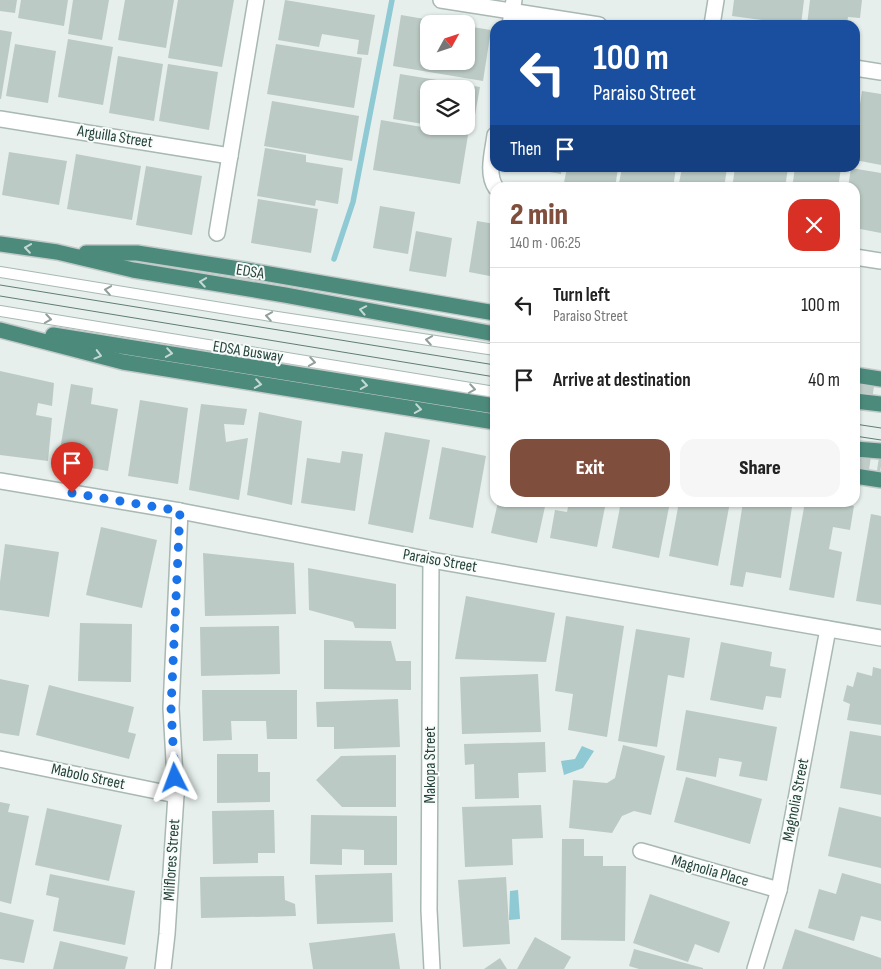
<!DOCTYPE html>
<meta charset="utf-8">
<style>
body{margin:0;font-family:"Sofia Sans Condensed",sans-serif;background:#f6f6f6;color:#222;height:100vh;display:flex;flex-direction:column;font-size:19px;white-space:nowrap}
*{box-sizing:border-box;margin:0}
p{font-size:16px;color:#767676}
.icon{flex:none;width:28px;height:28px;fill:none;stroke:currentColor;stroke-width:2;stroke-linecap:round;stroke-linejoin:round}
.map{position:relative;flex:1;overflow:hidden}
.sheet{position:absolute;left:490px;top:182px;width:370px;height:325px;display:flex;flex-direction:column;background:#fff;border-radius:15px;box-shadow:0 1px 4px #0004}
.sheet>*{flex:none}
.top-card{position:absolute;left:490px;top:20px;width:370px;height:152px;border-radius:15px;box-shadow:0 1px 4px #0004;background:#1a4fa0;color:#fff;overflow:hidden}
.needle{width:32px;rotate:50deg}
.tools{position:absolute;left:420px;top:15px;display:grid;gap:10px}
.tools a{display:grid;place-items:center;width:55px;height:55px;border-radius:10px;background:#fff;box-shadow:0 1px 4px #0004;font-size:25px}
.pin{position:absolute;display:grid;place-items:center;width:42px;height:42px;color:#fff;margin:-51px -21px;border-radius:50% 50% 50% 0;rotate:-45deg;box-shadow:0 0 5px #0007}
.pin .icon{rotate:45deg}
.me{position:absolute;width:55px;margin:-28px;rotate:357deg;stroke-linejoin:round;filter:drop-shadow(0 0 4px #0008)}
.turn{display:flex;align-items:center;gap:18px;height:105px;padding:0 20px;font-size:22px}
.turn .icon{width:65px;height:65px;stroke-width:2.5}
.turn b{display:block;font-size:35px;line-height:42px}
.then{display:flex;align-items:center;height:48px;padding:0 20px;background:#0003;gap:10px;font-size:19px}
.round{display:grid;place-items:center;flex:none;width:52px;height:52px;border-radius:15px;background:#f6f6f6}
.head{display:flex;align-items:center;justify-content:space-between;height:85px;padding:0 20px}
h1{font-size:30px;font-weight:800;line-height:38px;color:#804e3d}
.button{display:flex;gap:10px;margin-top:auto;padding:10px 20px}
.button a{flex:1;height:58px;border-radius:15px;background:#804e3d;color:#fff;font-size:20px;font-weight:800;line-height:58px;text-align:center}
.button a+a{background:#f6f6f6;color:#222}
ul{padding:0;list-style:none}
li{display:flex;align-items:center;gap:15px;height:75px;padding:0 20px;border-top:1px solid #e0e0e0}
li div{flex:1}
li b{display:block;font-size:19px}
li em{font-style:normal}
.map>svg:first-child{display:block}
</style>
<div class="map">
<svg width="881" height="969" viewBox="0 0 881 969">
<rect width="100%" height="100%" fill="#e6efeb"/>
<g fill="#8ec9d4">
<path d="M582 746 594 751 583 768 564 775 561 761 575 759Z"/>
<path d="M518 890 520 919 509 920 510 891Z"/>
</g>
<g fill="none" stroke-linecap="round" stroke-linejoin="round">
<path stroke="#8ec9d4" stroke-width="5.5" d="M334 259 353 202 392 0"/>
</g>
<g fill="#bbcac4">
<path d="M0 0H17L15 13 0 11Z"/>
<path d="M21 0H68L64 26 18 18Z"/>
<path d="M73 0H109L102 40 68 34Z"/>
<path d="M125 0H174L166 48 118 40Z"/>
<path d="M178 0H234L222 67 168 58Z"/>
<path d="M285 0 375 15 368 55 357 54 359 40 322 34 319 47 278 40Z"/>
<path d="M734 0H804L801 25 732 16Z"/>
<path d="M810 0H862L860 18 848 17 847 25H807Z"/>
<path d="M401 15 448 23 429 24V61H466V26L491 30 483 81 393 66Z"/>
<path d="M0 30 12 32 1 99H0Z"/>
<path d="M68 39 113 47 103 105 58 97Z"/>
<path d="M15 44 56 51 48 103 6 96Z"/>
<path d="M276 44 362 58 354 108 267 94Z"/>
<path d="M118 56 163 64 154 121 109 113Z"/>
<path d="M168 64 218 72 209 130 159 121Z"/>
<path d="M400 74 480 87 472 132 443 127 466 126V89H429V125L393 119Z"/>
<path d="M862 91 881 94V165L855 160V138Z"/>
<path d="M272 101 359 116 352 161 264 146Z"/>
<path d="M381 120 468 135 460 184 373 170Z"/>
<path d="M265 148 306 155V162L343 168 338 204 316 200 315 206 257 196Z"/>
<path d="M9 152 67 161 59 205 2 195Z"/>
<path d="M76 154 141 166 132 220 67 209Z"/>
<path d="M146 166 202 176 192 235 136 225Z"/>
<path d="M526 168H562L561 174Z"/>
<path d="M567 168H618L615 188 563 187Z"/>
<path d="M622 168H676L673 188H618Z"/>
<path d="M682 168H727L724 188H678Z"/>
<path d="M735 168H788L785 188H732Z"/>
<path d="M795 168H841L838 188H792Z"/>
<path d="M851 168 881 173V233L855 228V188H848Z"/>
<path d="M258 199 318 209 311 253 251 243Z"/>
<path d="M380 206 415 212 408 254 373 248Z"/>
<path d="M477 221 495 224V277L469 272Z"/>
<path d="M416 231 452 238 446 277 409 271Z"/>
<path d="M0 371 54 383 52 406 38 403 36 415 52 418 48 461 0 455Z"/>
<path d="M71 384 93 388 91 404 118 409 108 471 58 462Z"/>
<path d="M140 400 188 408 178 484 128 476Z"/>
<path d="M201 404 247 409 244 425 224 424 226 442 248 438 239 500 189 490Z"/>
<path d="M259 412 302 421 292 505 247 495Z"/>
<path d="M385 432 430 440 413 533 368 524Z"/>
<path d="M442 447 486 456 473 528 429 519Z"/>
<path d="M342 451 363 454 355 511 301 503 307 458 340 463Z"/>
<path d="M498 502H546L537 543 491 533Z"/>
<path d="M569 502H606L597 547 550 538 555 510 567 512Z"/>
<path d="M621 502H670L659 558 612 548Z"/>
<path d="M679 502H730L718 566 669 556Z"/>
<path d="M743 502H764L792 507 781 578 746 572 743 587 730 585Z"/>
<path d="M805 502H835L854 506 850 530 833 527 829 549 842 552 834 598 789 590Z"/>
<path d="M871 514 881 516V605L856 601Z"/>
<path d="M101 527 157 540 142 608 86 595Z"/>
<path d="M5 544 59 552 49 617 0 610V582Z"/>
<path d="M203 553 294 563 296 614 205 616Z"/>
<path d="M308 568 396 584V629L355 628 353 622 309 610Z"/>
<path d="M466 596 555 613 546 662 455 659Z"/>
<path d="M566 616 624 626 607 737 568 730 573 694 555 691Z"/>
<path d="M80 623 132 624 131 682 78 681Z"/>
<path d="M279 626 280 674 201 676 200 627Z"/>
<path d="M636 629 690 638 684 678 668 675 657 747 618 741Z"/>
<path d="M324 640 391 641 396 661H411V690L324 689Z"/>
<path d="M721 642 772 652 770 666 786 669 781 698 766 696 763 710 710 700Z"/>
<path d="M873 667 881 669V725L847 720 850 704 843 701 847 685 853 687 857 672 872 676Z"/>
<path d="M538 674 541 732 462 734 460 677Z"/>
<path d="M0 679 29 685 19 736 0 733Z"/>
<path d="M49 685 134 707 128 732 136 734 129 759 36 735Z"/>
<path d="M202 690H297V739H267L266 721H231L232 740 203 741Z"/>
<path d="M398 699 400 747 334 749V727H317L316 702Z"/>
<path d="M686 710 777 727 767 781 739 776 742 762 719 758 716 777 676 770Z"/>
<path d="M850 731 881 736V795L840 788Z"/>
<path d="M545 742 546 772 518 773 519 798 475 799 474 764 465 765 464 744Z"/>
<path d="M623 745 665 756 651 815 634 811 622 816 612 833 569 828 573 780 607 783 615 778Z"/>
<path d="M217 754H258V772H270V802L217 803Z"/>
<path d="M396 755V807H342L316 780 341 756Z"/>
<path d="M686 777 762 799 750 844 674 822Z"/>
<path d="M0 802 10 804 8 812 29 816 11 904 0 901Z"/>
<path d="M541 805 543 838 512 839 513 865 465 867 462 807Z"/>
<path d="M839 807 881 817V868L828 856Z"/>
<path d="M47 808 122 825 109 881 35 865Z"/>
<path d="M274 810 275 853H258V863L213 864 212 811Z"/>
<path d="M311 815 397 816V865H364V850L342 849V865L310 864Z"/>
<path d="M562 839H584V856H603V866H626L625 941 561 940Z"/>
<path d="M392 873 393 922 317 924 315 875Z"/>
<path d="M842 873 881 884V921L861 916 854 941 808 928 819 889 836 894Z"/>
<path d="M50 874 135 891 125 945 53 931 59 898 46 895Z"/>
<path d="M284 876 285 900 295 904 296 916 201 918 200 877Z"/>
<path d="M506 877 510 944 463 947 458 880Z"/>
<path d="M650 894 730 922 719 953 695 944 688 962 633 943Z"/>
<path d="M0 912 34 920 24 963 0 959Z"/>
<path d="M795 929 881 958V969H782Z"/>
<path d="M395 933 400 969H313L309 943Z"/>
<path d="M535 937 571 957 564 969H517Z"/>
<path d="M60 941 128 957 125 969H53Z"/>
<path d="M634 949 703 968V969H639L629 966Z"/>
<path d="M500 958 507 969H484Z"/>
</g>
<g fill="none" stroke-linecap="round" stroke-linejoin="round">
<g stroke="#bfccc8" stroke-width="15" stroke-dasharray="15 8" stroke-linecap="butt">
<path d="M859 385 881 388"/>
<path d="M855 462 881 466"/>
</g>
<defs>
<g id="service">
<path d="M0 272 277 317 495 350"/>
<path d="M0 311 495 392"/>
</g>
<g id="minor">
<path d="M441 0 599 25"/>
<path d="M510 25 514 0"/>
<path d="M712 25 716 0"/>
<path d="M855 68 881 72"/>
<path d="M0 119 230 156"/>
<path d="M495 135C493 151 486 174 496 188"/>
<path d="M217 233 256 0"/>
<path d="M855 257 881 261"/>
<path d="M0 481 180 511 431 560 881 638"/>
<path d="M431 560 429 910 432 969"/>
<path d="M0 759 176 795"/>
<path d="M641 851 779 890"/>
<path d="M163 969 167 934 176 795 171 708 180 511"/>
<path d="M755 969 779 890 828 629"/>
</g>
<g id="trunk">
<path d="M0 244 57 252 133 270 285 295 495 334"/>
<path d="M86 253H137L246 270 495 313"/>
<path d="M0 330 123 362 495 422"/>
<path d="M53 335 495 406"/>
<path d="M855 375 881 379"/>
<path d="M855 401 881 404"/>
<path d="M855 449 881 451"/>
<path d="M855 476 881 480"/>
</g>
</defs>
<use href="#service" stroke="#a8b8b2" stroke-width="12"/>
<use href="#minor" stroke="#a8b8b2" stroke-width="18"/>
<use href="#trunk" stroke="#c2cac8" stroke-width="18"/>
<use href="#service" stroke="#fff" stroke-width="10"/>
<use href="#minor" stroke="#fff" stroke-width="15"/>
<use href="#trunk" stroke="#4c8a7c" stroke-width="15"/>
<g stroke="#5f7d75" stroke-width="1">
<path d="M0 285 495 365"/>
<path d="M0 296 495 377"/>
<path d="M855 424 881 428"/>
<path d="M855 436 881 440"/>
</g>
</g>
<defs><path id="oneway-chevron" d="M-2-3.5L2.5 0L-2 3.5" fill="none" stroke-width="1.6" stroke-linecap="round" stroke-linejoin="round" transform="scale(1.25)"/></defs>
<g stroke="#c4d9d4">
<use href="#oneway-chevron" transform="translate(28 248) rotate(-172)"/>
<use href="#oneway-chevron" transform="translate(203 282) rotate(-171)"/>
<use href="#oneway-chevron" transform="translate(363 310) rotate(-169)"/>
<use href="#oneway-chevron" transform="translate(169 353) rotate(9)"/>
<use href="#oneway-chevron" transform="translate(98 355) rotate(15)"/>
<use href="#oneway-chevron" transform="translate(258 384) rotate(9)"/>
<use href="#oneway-chevron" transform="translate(364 385) rotate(9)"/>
<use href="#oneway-chevron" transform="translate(418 409) rotate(9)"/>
</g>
<g stroke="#92a09c">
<use href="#oneway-chevron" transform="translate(108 290) rotate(-171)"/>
<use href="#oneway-chevron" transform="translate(269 316) rotate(-171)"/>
<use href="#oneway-chevron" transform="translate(48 319) rotate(9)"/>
<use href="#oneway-chevron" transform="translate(429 340) rotate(-171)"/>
<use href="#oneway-chevron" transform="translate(312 362) rotate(9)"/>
<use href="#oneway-chevron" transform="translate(472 389) rotate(9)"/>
</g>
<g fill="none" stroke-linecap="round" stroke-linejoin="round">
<path stroke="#1a73e8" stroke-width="9" stroke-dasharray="0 16.2" d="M72 493 180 511 171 708 175 778"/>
</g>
<g text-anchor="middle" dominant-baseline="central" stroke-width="4" stroke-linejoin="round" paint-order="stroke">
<g font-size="16" fill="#24423a" stroke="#f7fbf9">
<text transform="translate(115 137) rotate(9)">Arguilla Street</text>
<text transform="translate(250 272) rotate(9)">EDSA</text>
<text transform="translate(248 352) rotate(9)">EDSA Busway</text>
<text transform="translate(440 561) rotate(10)">Paraiso Street</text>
<text transform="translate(430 765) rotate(-90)">Makopa Street</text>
<text transform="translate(88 777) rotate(12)">Mabolo Street</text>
<text transform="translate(796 800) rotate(-79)">Magnolia Street</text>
<text transform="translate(172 860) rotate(-86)">Milflores Street</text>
<text transform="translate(710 871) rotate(16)">Magnolia Place</text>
</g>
</g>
</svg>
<div class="tools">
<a><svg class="needle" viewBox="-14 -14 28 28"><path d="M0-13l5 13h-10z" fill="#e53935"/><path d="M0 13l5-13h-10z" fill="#767676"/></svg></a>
<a><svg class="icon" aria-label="layers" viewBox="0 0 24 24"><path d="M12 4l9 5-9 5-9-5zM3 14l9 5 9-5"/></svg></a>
</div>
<div class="pin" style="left:72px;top:493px;background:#d93025"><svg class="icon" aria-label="arrive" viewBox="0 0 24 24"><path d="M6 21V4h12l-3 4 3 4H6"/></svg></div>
<svg class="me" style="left:175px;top:778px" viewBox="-20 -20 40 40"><path d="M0-17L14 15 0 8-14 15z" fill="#1a73e8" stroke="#fff" stroke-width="4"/></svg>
<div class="top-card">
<div class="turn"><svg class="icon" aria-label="left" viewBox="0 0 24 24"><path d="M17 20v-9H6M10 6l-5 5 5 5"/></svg><div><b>100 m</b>Paraiso Street</div></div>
<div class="then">Then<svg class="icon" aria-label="arrive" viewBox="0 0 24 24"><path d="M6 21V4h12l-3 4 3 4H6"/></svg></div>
</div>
<section class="sheet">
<div class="head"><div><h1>2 min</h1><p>140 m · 06:25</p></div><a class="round" style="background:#d93025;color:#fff"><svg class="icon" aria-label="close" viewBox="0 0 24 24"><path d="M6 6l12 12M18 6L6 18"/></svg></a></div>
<ul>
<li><svg class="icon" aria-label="left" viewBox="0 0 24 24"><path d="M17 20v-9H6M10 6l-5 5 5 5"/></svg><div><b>Turn left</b><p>Paraiso Street</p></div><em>100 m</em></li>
<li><svg class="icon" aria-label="arrive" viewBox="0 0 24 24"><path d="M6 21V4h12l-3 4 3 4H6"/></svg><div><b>Arrive at destination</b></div><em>40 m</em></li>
</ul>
<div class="button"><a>Exit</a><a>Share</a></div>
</section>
</div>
